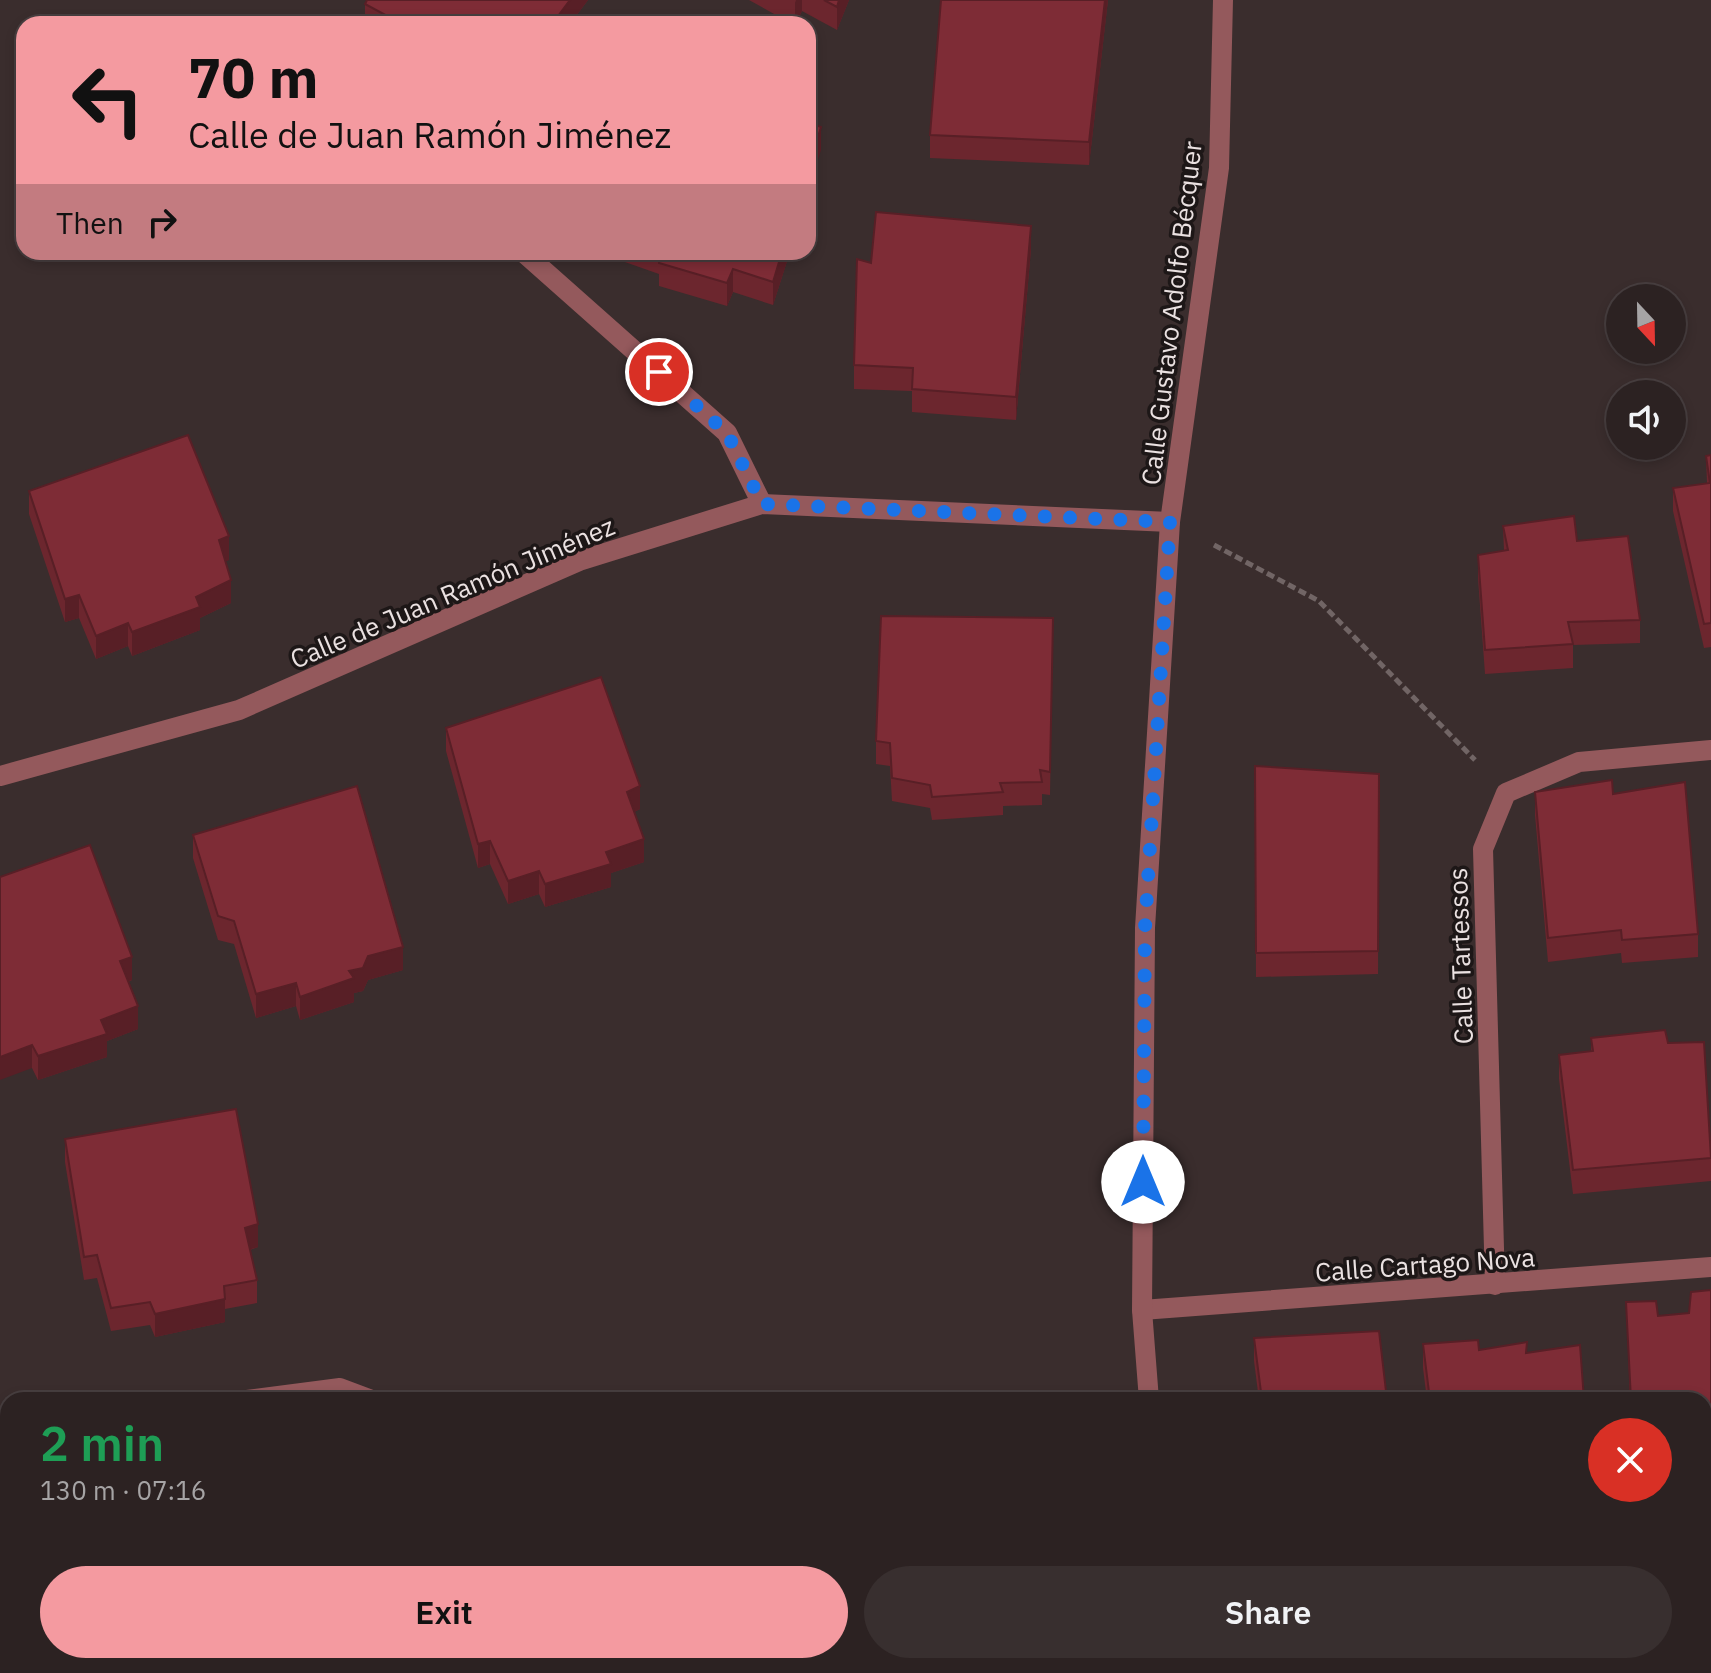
<!DOCTYPE html>
<meta charset="utf-8">
<style>
body{margin:0;font-family:"IBM Plex Sans",sans-serif;background:#382f2f;color:#f1f3f6;height:100vh;display:flex;flex-direction:column;font-size:30px;white-space:nowrap}
*{box-sizing:border-box;margin:0}
p{font-size:26px;color:#a6a4a5}
.icon{flex:none;width:44px;height:44px;fill:none;stroke:currentColor;stroke-width:2;stroke-linecap:round;stroke-linejoin:round}
.map{position:relative;flex:1;overflow:hidden}
.sheet{position:absolute;left:0px;top:1392px;width:1712px;height:282px;display:flex;flex-direction:column;background:#2c2222;border-radius:24px 24px 0 0;box-shadow:0 4px 12px #0003,0 0 0 2px #483f40}
.sheet>*{flex:none}
.banner{position:absolute;left:16px;top:16px;width:800px;height:244px;border-radius:24px;box-shadow:0 4px 12px #0003,0 0 0 2px #483f40;background:#f49aa0;color:#111;overflow:hidden}
.needle{width:52px;rotate:158deg}
.buttons{position:absolute;left:1606px;top:284px;display:grid;gap:16px}
.buttons a{display:grid;place-items:center;width:80px;height:80px;border-radius:50%;background:#2c2222;box-shadow:0 4px 12px #0003,0 0 0 2px #483f40;font-size:40px}
.pin{position:absolute;display:grid;place-items:center;width:68px;height:68px;color:#fff;margin:-34px;border:4px solid #fff;border-radius:50%;box-shadow:0 2px 8px #0007}
.me{position:absolute;width:88px;margin:-44px;rotate:0deg;stroke-linejoin:round;filter:drop-shadow(0 0 6px #0008)}
.turn{display:flex;align-items:center;gap:28px;height:168px;padding:0 40px;font-size:36px}
.turn .icon{width:104px;height:104px;stroke-width:2.5}
.turn b{display:block;font-size:56px;line-height:68px}
.then{display:flex;align-items:center;height:76px;padding:0 40px;background:#0003;gap:16px;font-size:30px}
.round{display:grid;place-items:center;flex:none;width:84px;height:84px;border-radius:42px;background:#382f2f}
.summary{display:flex;align-items:center;justify-content:space-between;height:136px;padding:0 40px}
h1{font-size:48px;font-weight:600;line-height:60px;color:#1e9e55}
.primary-button{display:flex;gap:16px;margin-top:auto;padding:16px 40px}
.primary-button a{flex:1;height:92px;border-radius:48px;background:#f49aa0;color:#111;font-size:32px;font-weight:600;line-height:92px;text-align:center}
.primary-button a+a{background:#382f2f;color:#f1f3f6}
.map>svg:first-child{display:block}
</style>
<div class="map">
<svg width="1711" height="1673" viewBox="0 0 1711 1673">
<rect width="100%" height="100%" fill="#3a2d2d"/>
<g fill="none" stroke-linecap="round" stroke-linejoin="round">
<path stroke="#716565" stroke-width="5" stroke-dasharray="8 4" stroke-linecap="butt" d="M1214 545 1319 601 1475 760"/>
<g stroke="#94595c" stroke-width="20">
<path d="M523 252 727 433 762 504"/>
<path d="M0 776 239 710 579 561 762 504 1170 522"/>
<path d="M1495 1285 1483 849 1506 793 1579 762 1711 750"/>
<path d="M1142 1310 1711 1267"/>
<path d="M247 1400 340 1388 372 1400"/>
<path d="M1149 1400 1142 1310 1145 928 1170 522 1219 168 1223 0"/>
<path d="M0 1439 8 1437"/>
<path d="M1170 1666V1673"/>
<path d="M529 1673 530 1666"/>
</g>
</g>
<g fill="#6c262e">
<path d="M367 0H588L570 24H365V4Z"/>
<path d="M749 0H849L837 30 802 11 796 24H792Z"/>
<path d="M941 0H1108L1089 165 930 158V135Z"/>
<path d="M1031 249 1016 420 912 412V391L854 389V365L871 263Z"/>
<path d="M622 252H790L773 305 733 292 727 306 659 286V274L622 261Z"/>
<path d="M1711 455V647L1704 648 1673 511V488L1707 483 1706 456Z"/>
<path d="M29 491 229 560 225 561 231 603 200 618V630L132 656 128 646 96 659 79 618 65 622 29 514Z"/>
<path d="M1503 526 1577 541 1640 620V643L1573 645V668L1485 674 1478 578V555L1504 551Z"/>
<path d="M1053 618 1050 795 1042 794V805L1003 806V815L932 820 930 808 892 801 890 766 876 764V741Z"/>
<path d="M446 728 640 809 634 812 644 862 611 873V887L545 907 539 894 508 904 490 864 478 868 446 751Z"/>
<path d="M1255 766 1379 774 1378 974 1256 977Z"/>
<path d="M1535 792 1613 794 1698 934V957L1622 963 1621 953 1548 962 1535 815Z"/>
<path d="M193 835 403 970 368 980 363 991 354 993V1002L300 1020 296 1006 256 1018 234 944 218 940 193 858Z"/>
<path d="M0 877 132 980 128 982 138 1029 107 1041V1057L38 1080 32 1068Z"/>
<path d="M1591 1038 1668 1043 1711 1155V1181L1573 1194 1559 1079V1055L1591 1051Z"/>
<path d="M65 1139 258 1247 250 1250 257 1280V1303L225 1309V1322L155 1337 150 1325 111 1331 97 1278 84 1280 65 1162Z"/>
<path d="M1711 1290V1517H1704V1400H1630L1626 1302 1658 1316 1689 1313Z"/>
<path d="M1254 1338 1387 1400H1259L1254 1361Z"/>
<path d="M1423 1344 1479 1350 1584 1400H1427L1423 1368Z"/>
</g>
<g fill="#581f26">
<path d="M570 0H588L570 24H552Z"/>
<path d="M796 0H802V11L795 24V3Z"/>
<path d="M839 0H849L837 30V7Z"/>
<path d="M1105 0H1108L1089 165V142Z"/>
<path d="M821 127V150L808 192V169Z"/>
<path d="M1031 226V249L1016 420V397Z"/>
<path d="M782 252H790L773 305V282Z"/>
<path d="M733 269V292L727 306V283Z"/>
<path d="M229 536V560L219 564V540Z"/>
<path d="M231 580V603L200 618V630L132 656V632L196 597Z"/>
<path d="M79 595V618L65 622V599Z"/>
<path d="M128 623V646L96 659V636Z"/>
<path d="M640 786V809L627 816V792Z"/>
<path d="M644 839V862L611 873V887L545 907V884L606 852Z"/>
<path d="M490 841V864L478 868V844Z"/>
<path d="M539 871V894L508 904V881Z"/>
<path d="M403 947V970L368 980 363 991 354 993V1002L300 1020V997L349 971 368 956Z"/>
<path d="M132 957V980L120 984V961Z"/>
<path d="M296 983V1006L256 1018V994Z"/>
<path d="M138 1006V1029L107 1041V1057L38 1080V1056L101 1020Z"/>
<path d="M32 1045V1068L0 1080V1057Z"/>
<path d="M258 1224V1247L245 1251V1228Z"/>
<path d="M225 1299V1322L155 1337V1314Z"/>
</g>
<g fill="#7e2c36" stroke="#581f26" stroke-width="2">
<path d="M367 0H570L552 24H402L365 4Z"/>
<path d="M824 0H839L837 7Z"/>
<path d="M941 0H1105L1089 142 930 135Z"/>
<path d="M808 122 821 127 808 169Z"/>
<path d="M876 212 1031 226 1016 397 912 389 913 368 854 365 857 259 871 263Z"/>
<path d="M659 252H782L773 282 733 269 727 283 659 263Z"/>
<path d="M188 435 229 536 219 540 231 580 196 597 200 607 132 632 128 623 96 636 79 595 65 599 29 491Z"/>
<path d="M1711 455V623L1704 624 1673 488 1710 483 1706 456Z"/>
<path d="M1574 516 1577 541 1628 536 1640 620 1568 622 1573 644 1485 650 1478 555 1508 550 1503 526Z"/>
<path d="M881 616 1053 618 1050 772 1040 770 1042 782 1000 783 1003 792 932 797 930 785 892 778 890 743 876 741Z"/>
<path d="M601 677 640 786 627 792 644 839 606 852 611 864 545 884 539 871 508 881 490 841 478 844 446 728Z"/>
<path d="M1255 766 1379 774 1378 951 1256 953Z"/>
<path d="M1612 780 1613 794 1685 782 1698 934 1622 940 1621 930 1548 938 1535 792Z"/>
<path d="M357 786 403 947 368 956 363 968 349 971 354 978 300 997 296 983 256 994 234 921 218 916 193 835Z"/>
<path d="M90 845 132 957 120 961 138 1006 101 1020 107 1034 38 1056 32 1045 0 1057V877Z"/>
<path d="M1665 1030 1668 1043 1704 1042 1711 1158 1573 1170 1559 1055 1593 1051 1591 1038Z"/>
<path d="M236 1109 258 1224 245 1228 257 1280 224 1286 225 1299 155 1314 150 1302 111 1308 97 1255 84 1257 65 1139Z"/>
<path d="M1711 1290V1494H1704V1400H1631L1626 1302 1656 1301 1658 1316 1689 1313 1691 1292Z"/>
<path d="M1379 1331 1387 1400H1262L1254 1338Z"/>
<path d="M1478 1340 1479 1350 1527 1342 1526 1353 1580 1345 1584 1400H1430L1423 1344Z"/>
<path d="M145 1666H221L223 1673H116Z"/>
</g>
<g fill="none" stroke-linecap="round" stroke-linejoin="round">
<path stroke="#1a73e8" stroke-width="14" stroke-dasharray="0 25.2" d="M659 372 727 433 762 504 1170 522 1145 928 1143 1182"/>
</g>
<g text-anchor="middle" dominant-baseline="central" stroke-width="7" stroke-linejoin="round" paint-order="stroke">
<g font-size="26" fill="#eae1e1" stroke="#1d1717">
<text transform="translate(1171 313) rotate(-83)">Calle Gustavo Adolfo Bécquer</text>
<text transform="translate(452 592) rotate(-23)">Calle de Juan Ramón Jiménez</text>
<text transform="translate(1460 956) rotate(-92)">Calle Tartessos</text>
<text transform="translate(1425 1264) rotate(-4)">Calle Cartago Nova</text>
</g>
</g>
</svg>
<div class="buttons">
<a><svg class="needle" viewBox="-14 -14 28 28"><path d="M0-13l5 13h-10z" fill="#e53935"/><path d="M0 13l5-13h-10z" fill="#a6a4a5"/></svg></a>
<a><svg class="icon" aria-label="sound" viewBox="0 0 24 24"><path d="M4 9h4l5-4v14l-5-4H4zM17 9q2 3 0 6"/></svg></a>
</div>
<div class="pin" style="left:659px;top:372px;background:#d93025"><svg class="icon" aria-label="arrive" viewBox="0 0 24 24"><path d="M6 21V4h12l-3 4 3 4H6"/></svg></div>
<svg class="me" style="left:1143px;top:1182px" viewBox="-20 -20 40 40"><circle r="19" fill="#fff"/><path d="M0-13L10 11 0 6-10 11z" fill="#1a73e8"/></svg>
<div class="banner">
<div class="turn"><svg class="icon" aria-label="left" viewBox="0 0 24 24"><path d="M17 20v-9H6M10 6l-5 5 5 5"/></svg><div><b>70 m</b>Calle de Juan Ramón Jiménez</div></div>
<div class="then">Then<svg class="icon" aria-label="right" viewBox="0 0 24 24"><path d="M7 20v-9h11M14 6l5 5-5 5"/></svg></div>
</div>
<section class="sheet">
<div class="summary"><div><h1>2 min</h1><p>130 m · 07:16</p></div><a class="round" style="background:#d93025;color:#fff"><svg class="icon" aria-label="close" viewBox="0 0 24 24"><path d="M6 6l12 12M18 6L6 18"/></svg></a></div>
<div class="primary-button"><a>Exit</a><a>Share</a></div>
</section>
</div>
